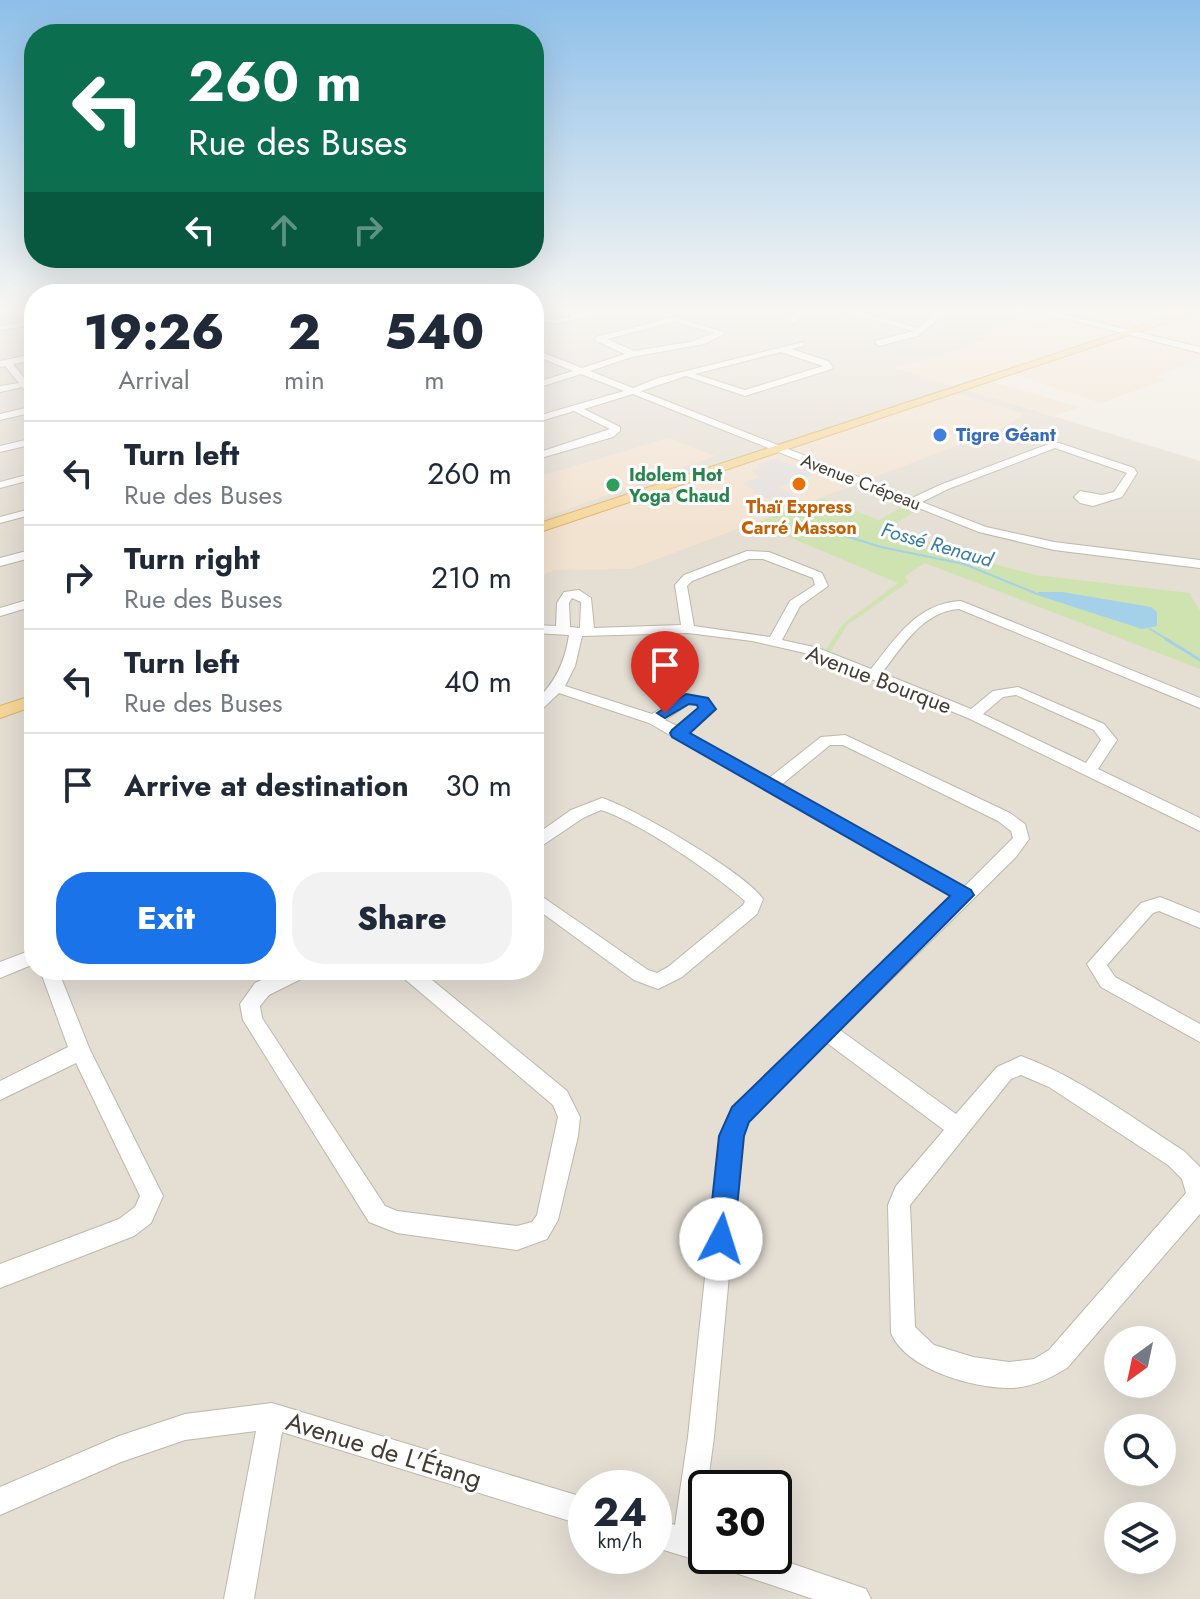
<!DOCTYPE html>
<meta charset="utf-8">
<style>
body{margin:0;font-family:Jost,sans-serif;background:#f2f2f3;color:#1f2937;height:100vh;display:flex;flex-direction:column;font-size:30px;white-space:nowrap}
*{box-sizing:border-box;margin:0}
p{font-size:26px;color:#747a83}
.icon{flex:none;width:44px;height:44px;fill:none;stroke:currentColor;stroke-width:2;stroke-linecap:round;stroke-linejoin:round}
.map{position:relative;flex:1;overflow:hidden}
.sheet{position:absolute;left:24px;top:284px;width:520px;height:696px;display:flex;flex-direction:column;background:#fff;border-radius:32px;box-shadow:0 8px 32px #0002}
.sheet>*{flex:none}
.hud{position:absolute;left:24px;top:24px;width:520px;height:244px;border-radius:32px;box-shadow:0 8px 32px #0002;background:#0b6e4f;color:#fff;overflow:hidden}
.needle{width:52px;rotate:213deg}
.buttons{position:absolute;left:1104px;top:1326px;display:grid;gap:16px}
.buttons a{display:grid;place-items:center;width:72px;height:72px;border-radius:50%;background:#fff;box-shadow:0 8px 32px #0002;font-size:40px}
.speed{position:absolute;left:568px;top:1470px;display:flex;gap:16px;font-size:40px;font-weight:700;text-align:center}
.speed>*{display:grid;place-content:center;width:104px;height:104px;border-radius:50%;background:#fff;box-shadow:0 8px 32px #0002;line-height:1}
.speed small{font-size:20px;font-weight:400}
.speed .limit{border:4px solid #111;border-radius:12px;background:#fff;color:#111}
.pin{position:absolute;display:grid;place-items:center;width:68px;height:68px;color:#fff;margin:-82px -34px;border-radius:50% 50% 50% 0;rotate:-45deg;box-shadow:0 0 8px #0007}
.pin .icon{rotate:45deg}
.me{position:absolute;width:88px;margin:-44px;rotate:5deg;stroke-linejoin:round;filter:drop-shadow(0 0 6px #0008)}
.turn{display:flex;align-items:center;gap:28px;height:168px;padding:0 32px;font-size:36px}
.turn .icon{width:104px;height:104px;stroke-width:2.5}
.turn b{display:block;font-size:56px;line-height:68px}
.lanes{display:flex;align-items:center;height:76px;padding:0 32px;background:#0003;justify-content:center;gap:40px;direction:ltr}
.lanes .off{opacity:.35}
.eta{display:flex;justify-content:space-evenly;align-items:center;height:136px;text-align:center}
.eta b{font-size:48px;font-weight:800;line-height:56px}
.action{display:flex;gap:16px;margin-top:auto;padding:16px 32px}
.action a{flex:1;height:92px;border-radius:32px;background:#1a73e8;color:#fff;font-size:32px;font-weight:800;line-height:92px;text-align:center}
.action a+a{background:#f2f2f3;color:#1f2937}
ul{padding:0;list-style:none}
li{display:flex;align-items:center;gap:24px;height:104px;padding:0 32px;border-top:2px solid #e0e1e3}
li div{flex:1}
li b{display:block;font-size:30px}
li em{font-style:normal}
.map>svg:first-child{display:block}
</style>
<div class="map">
<svg width="1200" height="1599" viewBox="0 0 1200 1599">
<rect width="100%" height="100%" fill="#f1ede4"/>
<path fill="#e4ded3" fill-rule="evenodd" d="M34 312V970H534V312H1033L989 332 995 335 965 348 896 368 1200 461V1599H0V315ZM1118 1340H1162V1384H1118ZM1118 1428H1162V1472H1118ZM586 1488H654V1556H586ZM706 1488H774V1556H706ZM1118 1516H1162V1560H1118Z"/>
<g fill="#f2e2d0">
<path d="M1068 312H1200V359L1156 376 1165 380 1101 403 1000 370 949 384 895 367 965 348 994 335 988 333 1022 317 1041 322Z"/>
<path d="M976 377 1080 407 1055 416 951 386Z"/>
<path d="M957 393 1024 414 999 430 631 569 554 570 534 579V535Z"/>
<path d="M668 438 716 456 534 521V478Z"/>
</g>
<path fill="#cee3b0" d="M823 498 879 520 905 505 917 510 892 526 954 553 1035 575 1189 593 1200 611V669L925 563 905 576 908 582 847 625 829 654 824 652 843 624 898 583 756 523Z"/>
<path fill="#e2dfdc" d="M776 459 816 474 779 487 806 502 791 508 754 493 755 491 742 483 761 477 752 471 760 468 757 465Z"/>
<path fill="#a4d0ea" d="M1039 592H1062L1151 607 1157 612V626L1142 629 1034 594Z"/>
<g fill="none" stroke-linecap="round" stroke-linejoin="round">
<g stroke="#a4d0ea" stroke-width="2">
<path d="M830 531 881 547 964 564 1035 593"/>
<path d="M1150 629 1170 641"/>
</g>
<path stroke="#a4d0ea" stroke-width="3" d="M1166 639 1200 660"/>
<defs>
<g id="minor">
<path d="M589 312H603L555 324 534 320V316L555 320Z"/>
<path d="M799 312H809L798 318 797 323H791V315Z"/>
<path d="M846 312H858L918 328 937 312H946L918 336 879 346 875 343 876 341 913 331Z"/>
<path d="M1040 312H1053L1200 347V353Z"/>
<path d="M674 317 726 333 704 344 632 357 590 371 633 388 658 378 804 342V346L791 349 828 361 833 367 832 369 745 396 686 376 641 391 912 498 940 485 1051 443H1059L1134 468 1137 473 1122 497 1093 506 1080 503 1074 497 1080 491 1102 495 1114 492 1127 473 1055 448 948 489 922 502 986 527 1054 542 1200 560V568L1054 550 979 532 633 394 584 409 620 427V431L613 437 534 460V454L610 429 574 411 534 423V417L624 391 581 374 534 389V383L573 371 534 355V349L582 368 625 354 596 341V337ZM674 322 715 333 690 342 634 351 607 339ZM781 352 823 366 745 390 695 374Z"/>
<path d="M34 321V325L0 330V326Z"/>
<path d="M34 354V360L13 364 34 390V399L22 387 0 392V386L19 383 5 366 0 367V361Z"/>
<path d="M34 406V412L0 420V414Z"/>
<path d="M34 438V444L0 452V446Z"/>
<path d="M34 473V479L0 488V482Z"/>
<path d="M34 508V514L0 523V517Z"/>
<path d="M34 549V557L0 566V558Z"/>
<path d="M747 551 769 552 822 573 828 586 800 606 782 640 818 648 871 669C896 638 917 603 961 601L1200 698V708L959 609C923 611 902 647 882 673L971 709 993 691 1018 687 1104 724 1117 740 1098 769 1200 818V831L968 718 809 654 752 641 688 633 582 636 575 666 565 686 652 714 681 696 708 698 714 709 688 733 769 778 821 737 845 735 1010 813 1025 824 1029 839 1016 857 840 1030 956 1114 997 1067 1021 1056C1079 1077 1132 1118 1184 1151L1200 1167V1214L1067 1368C1049 1379 1031 1388 1009 1388 972 1388 906 1369 891 1333L888 1205 896 1186 944 1130 827 1043 748 1121 742 1136 714 1437 701 1533 706 1535V1556H770L866 1589 871 1599H813L727 1570 717 1566 714 1560 706 1563 654 1547V1519L675 1525 688 1437 720 1136 732 1108 953 897 649 723 559 693 539 712 534 713V702C555 684 565 662 569 635L534 633V625L556 626 557 603 564 592 579 590 591 598 594 628 681 625 675 585 684 575ZM749 559H763L813 578 815 585 790 601 770 637 694 626 687 586 692 581ZM572 598 581 602 580 628 570 627 569 603ZM1016 695 1094 730 1101 740 1086 763 983 714 1003 697ZM689 704 698 705 699 708 677 726 665 720ZM830 745H843L998 821 1011 831 1013 838 964 887 781 785ZM1021 1075 1049 1087 1168 1165 1182 1179 1186 1193 1049 1350 1034 1359 1009 1362 973 1357 934 1345 915 1327 910 1205 1011 1079Z"/>
<path d="M34 598V606L0 616V608Z"/>
<path d="M602 798C634 808 746 873 763 899L757 914 682 977 658 989 634 980 534 907V891L648 970 657 973 668 967 743 905 745 901C713 873 641 823 601 810L583 818 534 851V836L571 810Z"/>
<path d="M1160 897 1200 913V928L1159 911 1153 913 1107 965 1115 977 1200 1024V1042L1101 987 1087 964 1141 903Z"/>
<path d="M34 949V964L0 978V962Z"/>
<path d="M40 970H58L90 1050 163 1196 151 1223 134 1236 0 1288V1264L119 1219 135 1207 140 1196 76 1063 0 1100V1081L68 1047Z"/>
<path d="M284 970H311L309 975 269 995 260 1006 262 1018 385 1206 397 1211 517 1226 532 1222 537 1215 558 1117 553 1105 400 975 398 970H420L567 1091 580 1117 578 1136 558 1220 547 1239 517 1250 397 1233 369 1222 243 1020 240 1004 255 983Z"/>
<path d="M272 1403 586 1498V1526L282 1432 254 1599H224L256 1431 185 1440 121 1462 0 1515V1487L119 1436 185 1414Z"/>
</g>
<g id="major">
<path d="M1183 312H1197L534 534V525Z"/>
<path d="M34 695V706L0 718V706Z"/>
</g>
</defs>
<use href="#minor" stroke="#beb7ab" stroke-width="2"/>
<use href="#major" stroke="#dab369" stroke-width="2"/>
<use href="#minor" fill="#fff" fill-rule="evenodd"/>
<use href="#major" fill="#f7d798" fill-rule="evenodd"/>
</g>
<linearGradient id="sky" x2="0" y2="1"><stop stop-color="#8dbfe9"/><stop offset="0.58" stop-color="#f9f7f3"/><stop offset="1" stop-color="#f9f7f3" stop-opacity="0"/></linearGradient>
<rect width="1200" height="536" fill="url(#sky)"/>
<path fill="#1a73e8" stroke="#114b97" stroke-width="2" d="M686 694 708 698 716 709 690 733 971 890 974 895 749 1122 744 1136 734 1239 731 1248 721 1252 712 1248 708 1239 719 1136 732 1107 950 896 672 737 670 733 672 730 698 708 697 705 689 704 665 718 657 713Z"/>
<circle fill="#3f7fe0" stroke="#fff" stroke-width="3" cx="940" cy="435" r="8"/>
<circle fill="#e8710a" stroke="#fff" stroke-width="3" cx="799" cy="484" r="8"/>
<circle fill="#2e9e5b" stroke="#fff" stroke-width="3" cx="613" cy="485" r="8"/>
<g text-anchor="middle" dominant-baseline="central" stroke-width="6" stroke-linejoin="round" paint-order="stroke">
<g font-size="18" font-weight="bold" fill="#366cbe" stroke="#fff" text-anchor="start">
<text x="956" y="435">Tigre Géant</text>
</g>
<g font-size="18" font-weight="bold" fill="#27864d" stroke="#fff" text-anchor="start">
<text x="629" y="475">Idolem Hot<tspan x="629" dy="21">Yoga Chaud</tspan></text>
</g>
<g font-size="18" fill="#433d35" stroke="#fff">
<text transform="translate(861 482) rotate(21)">Avenue Crépeau</text>
</g>
<g font-size="18" font-weight="bold" fill="#c56008" stroke="#fff">
<text x="799" y="507">Thaï Express<tspan x="799" dy="21">Carré Masson</tspan></text>
</g>
<g font-size="20" font-style="italic" fill="#367ca6" stroke="#fff">
<text transform="translate(937 545) rotate(16)">Fossé Renaud</text>
</g>
<g font-size="22" fill="#433d35" stroke="#fff">
<text transform="translate(879 679) rotate(21)">Avenue Bourque</text>
</g>
<g font-size="26" fill="#433d35" stroke="#fff">
<text transform="translate(384 1450) rotate(17)">Avenue de L'Étang</text>
</g>
</g>
</svg>
<div class="buttons">
<a><svg class="needle" viewBox="-14 -14 28 28"><path d="M0-13l5 13h-10z" fill="#e53935"/><path d="M0 13l5-13h-10z" fill="#747a83"/></svg></a>
<a><svg class="icon" aria-label="search" viewBox="0 0 24 24"><circle cx="10" cy="10" r="6"/><path d="M15 15l6 6"/></svg></a>
<a><svg class="icon" aria-label="layers" viewBox="0 0 24 24"><path d="M12 4l9 5-9 5-9-5zM3 14l9 5 9-5"/></svg></a>
</div>
<div class="speed"><div>24<small>km/h</small></div><div class="limit">30</div></div>
<div class="pin" style="left:665px;top:713px;background:#d93025"><svg class="icon" aria-label="arrive" viewBox="0 0 24 24"><path d="M6 21V4h12l-3 4 3 4H6"/></svg></div>
<svg class="me" style="left:721px;top:1239px" viewBox="-20 -20 40 40"><circle r="19" fill="#fff"/><path d="M0-13L10 11 0 6-10 11z" fill="#1a73e8"/></svg>
<div class="hud">
<div class="turn"><svg class="icon" aria-label="left" viewBox="0 0 24 24"><path d="M17 20v-9H6M10 6l-5 5 5 5"/></svg><div><b>260 m</b>Rue des Buses</div></div>
<div class="lanes"><svg class="icon" aria-label="left" viewBox="0 0 24 24"><path d="M17 20v-9H6M10 6l-5 5 5 5"/></svg><svg class="icon off" aria-label="ahead" viewBox="0 0 24 24"><path d="M12 20V5M6 11l6-6 6 6"/></svg><svg class="icon off" aria-label="right" viewBox="0 0 24 24"><path d="M7 20v-9h11M14 6l5 5-5 5"/></svg></div>
</div>
<section class="sheet">
<div class="eta">
<div><b>19:26</b><p>Arrival</p></div>
<div><b>2</b><p>min</p></div>
<div><b>540</b><p>m</p></div>
</div>
<ul>
<li><svg class="icon" aria-label="left" viewBox="0 0 24 24"><path d="M17 20v-9H6M10 6l-5 5 5 5"/></svg><div><b>Turn left</b><p>Rue des Buses</p></div><em>260 m</em></li>
<li><svg class="icon" aria-label="right" viewBox="0 0 24 24"><path d="M7 20v-9h11M14 6l5 5-5 5"/></svg><div><b>Turn right</b><p>Rue des Buses</p></div><em>210 m</em></li>
<li><svg class="icon" aria-label="left" viewBox="0 0 24 24"><path d="M17 20v-9H6M10 6l-5 5 5 5"/></svg><div><b>Turn left</b><p>Rue des Buses</p></div><em>40 m</em></li>
<li><svg class="icon" aria-label="arrive" viewBox="0 0 24 24"><path d="M6 21V4h12l-3 4 3 4H6"/></svg><div><b>Arrive at destination</b></div><em>30 m</em></li>
</ul>
<div class="action"><a>Exit</a><a>Share</a></div>
</section>
</div>
